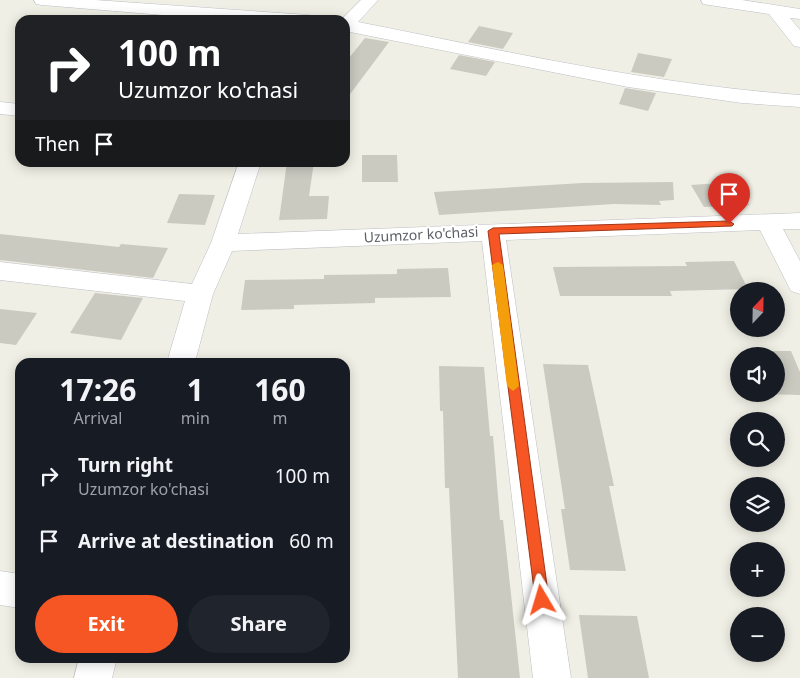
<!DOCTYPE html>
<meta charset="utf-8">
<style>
body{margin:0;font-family:"Noto Sans",sans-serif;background:#20242c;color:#f1f3f6;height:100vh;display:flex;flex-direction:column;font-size:19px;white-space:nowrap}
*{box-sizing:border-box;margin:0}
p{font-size:16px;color:#9ea1a6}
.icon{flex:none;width:28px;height:28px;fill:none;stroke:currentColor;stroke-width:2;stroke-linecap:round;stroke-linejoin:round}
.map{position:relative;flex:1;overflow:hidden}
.panel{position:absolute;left:15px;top:358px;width:335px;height:305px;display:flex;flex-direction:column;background:#171b24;border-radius:15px;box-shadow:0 2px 12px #0003}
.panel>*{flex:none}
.hud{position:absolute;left:15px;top:15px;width:335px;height:152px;border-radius:15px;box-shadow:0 2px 12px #0003;background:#202124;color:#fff;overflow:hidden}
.needle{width:32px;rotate:22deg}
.buttons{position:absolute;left:730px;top:282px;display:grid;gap:10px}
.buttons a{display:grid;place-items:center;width:55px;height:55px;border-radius:50%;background:#171b24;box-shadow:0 2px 12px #0003;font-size:25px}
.pin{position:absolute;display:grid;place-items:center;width:42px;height:42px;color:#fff;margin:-51px -21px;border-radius:50% 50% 50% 0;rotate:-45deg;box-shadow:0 0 5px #0007}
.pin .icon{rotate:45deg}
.me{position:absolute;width:55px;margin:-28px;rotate:353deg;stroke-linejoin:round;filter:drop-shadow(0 0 4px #0008)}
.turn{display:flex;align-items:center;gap:18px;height:105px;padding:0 20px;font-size:22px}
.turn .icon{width:65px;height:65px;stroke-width:2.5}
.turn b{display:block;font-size:35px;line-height:42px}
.then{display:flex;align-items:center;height:48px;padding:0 20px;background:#0003;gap:10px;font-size:19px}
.eta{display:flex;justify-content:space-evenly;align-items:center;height:85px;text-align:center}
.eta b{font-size:30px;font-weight:700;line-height:35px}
.primary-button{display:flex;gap:10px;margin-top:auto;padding:10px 20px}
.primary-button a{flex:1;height:58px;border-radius:30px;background:#f65524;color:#fff;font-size:20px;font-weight:700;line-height:58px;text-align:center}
.primary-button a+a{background:#20242c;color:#f1f3f6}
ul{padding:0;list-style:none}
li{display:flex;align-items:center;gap:15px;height:65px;padding:0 20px}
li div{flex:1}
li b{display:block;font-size:19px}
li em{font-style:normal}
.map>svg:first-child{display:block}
</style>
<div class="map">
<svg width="800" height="678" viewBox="0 0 800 678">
<rect width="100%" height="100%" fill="#f0efe5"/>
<g fill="#cbcac1">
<path d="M479 26 513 33 503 49 468 42Z"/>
<path d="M365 38 389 42 345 101V63Z"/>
<path d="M638 53 672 59 664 77 631 72Z"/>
<path d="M459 55 495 62 486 76 450 69Z"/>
<path d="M625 88 656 93 648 111 619 104Z"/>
<path d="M362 155H397L398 182H362Z"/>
<path d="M287 162H314L309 196H329L327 219 279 220Z"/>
<path d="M673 182 674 200 659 201 661 205 614 204 439 215 434 192 582 183Z"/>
<path d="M735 182 749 205 704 207 691 185Z"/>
<path d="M179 194 215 195 205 225 167 223Z"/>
<path d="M0 234 119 247 121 244 168 248 153 278 0 260Z"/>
<path d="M734 261 748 289 670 291 672 296H560L553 267 687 266 685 262Z"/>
<path d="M448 268 451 297 375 298V303L294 305V309L241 310 245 280 324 279V275L397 274V269Z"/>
<path d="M95 293 143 298 121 340 70 333Z"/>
<path d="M0 309 37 313 16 345 0 343Z"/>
<path d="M746 351H791L800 372V395L762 394H776V356H748Z"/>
<path d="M543 364 588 365 614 486H609L626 571 570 570 561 509H565Z"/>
<path d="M439 366 484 367 490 436H493L500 520H503L520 678H458L449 488H445L443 411H440Z"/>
<path d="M579 615 637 616 649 678H588Z"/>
</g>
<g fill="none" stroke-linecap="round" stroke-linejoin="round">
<defs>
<g id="street">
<path d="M34 0H95L308 15 314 16 317 20H223L42 5 36 4Z"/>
<path d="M361 0H378L358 22C505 51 650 84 800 95V107L742 103 628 87 345 31V20H341Z"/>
<path d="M701 0H742L800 9V19L790 18 800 30V47L794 46 769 14 709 5 703 4Z"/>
<path d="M0 102 20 104V116L0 114Z"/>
<path d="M239 162H261L238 234 800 213V229H783L800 261V294L791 291 760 230 506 240 571 678H533L482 241 232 251 213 294 195 362H167L185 301 0 280V262L192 284 211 243Z"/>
<path d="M0 571 20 574V608L0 605Z"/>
<path d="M79 658H117L112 678H74Z"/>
</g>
</defs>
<use href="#street" stroke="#bcbec4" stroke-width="1"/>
<use href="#street" fill="#fff" fill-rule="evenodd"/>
</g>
<path fill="#f65524" stroke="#a03717" d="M729 221 734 224 732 226 499 234 549 600 547 605 542 607 536 605 488 231 493 228Z"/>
<path fill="#f59e0b" d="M498 262 503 265 519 386 513 391 507 386 492 265Z"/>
<g text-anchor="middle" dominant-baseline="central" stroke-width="4.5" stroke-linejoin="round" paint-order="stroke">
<g font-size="14" fill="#5c5f66" stroke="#fff">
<text transform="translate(421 234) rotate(-3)">Uzumzor ko'chasi</text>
</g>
</g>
</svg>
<div class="buttons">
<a><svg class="needle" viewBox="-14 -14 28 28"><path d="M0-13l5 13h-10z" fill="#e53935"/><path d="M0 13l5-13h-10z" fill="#9ea1a6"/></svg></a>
<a><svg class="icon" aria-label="sound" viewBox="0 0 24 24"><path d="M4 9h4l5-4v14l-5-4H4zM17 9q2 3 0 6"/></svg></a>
<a><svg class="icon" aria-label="search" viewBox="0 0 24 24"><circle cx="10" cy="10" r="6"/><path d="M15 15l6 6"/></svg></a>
<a><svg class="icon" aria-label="layers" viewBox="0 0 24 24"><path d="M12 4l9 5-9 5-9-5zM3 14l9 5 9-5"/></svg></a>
<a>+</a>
<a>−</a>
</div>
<div class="pin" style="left:729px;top:224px;background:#d93025"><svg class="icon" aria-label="arrive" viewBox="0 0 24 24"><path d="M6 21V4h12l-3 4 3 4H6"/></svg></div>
<svg class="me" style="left:542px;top:600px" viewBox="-20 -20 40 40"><path d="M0-17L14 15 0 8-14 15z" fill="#f65524" stroke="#fff" stroke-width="4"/></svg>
<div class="hud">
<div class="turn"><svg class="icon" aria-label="right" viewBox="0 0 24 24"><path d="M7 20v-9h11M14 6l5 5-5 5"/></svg><div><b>100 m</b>Uzumzor ko'chasi</div></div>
<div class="then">Then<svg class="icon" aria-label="arrive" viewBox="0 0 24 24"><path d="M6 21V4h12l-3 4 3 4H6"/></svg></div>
</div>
<section class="panel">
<div class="eta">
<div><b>17:26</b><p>Arrival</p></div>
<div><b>1</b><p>min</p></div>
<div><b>160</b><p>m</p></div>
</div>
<ul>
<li><svg class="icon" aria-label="right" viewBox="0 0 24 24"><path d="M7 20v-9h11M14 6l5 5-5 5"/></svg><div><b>Turn right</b><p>Uzumzor ko'chasi</p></div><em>100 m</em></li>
<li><svg class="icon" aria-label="arrive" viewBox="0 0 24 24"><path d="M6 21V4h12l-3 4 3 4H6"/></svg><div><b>Arrive at destination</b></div><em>60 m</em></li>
</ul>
<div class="primary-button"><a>Exit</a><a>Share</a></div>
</section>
</div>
